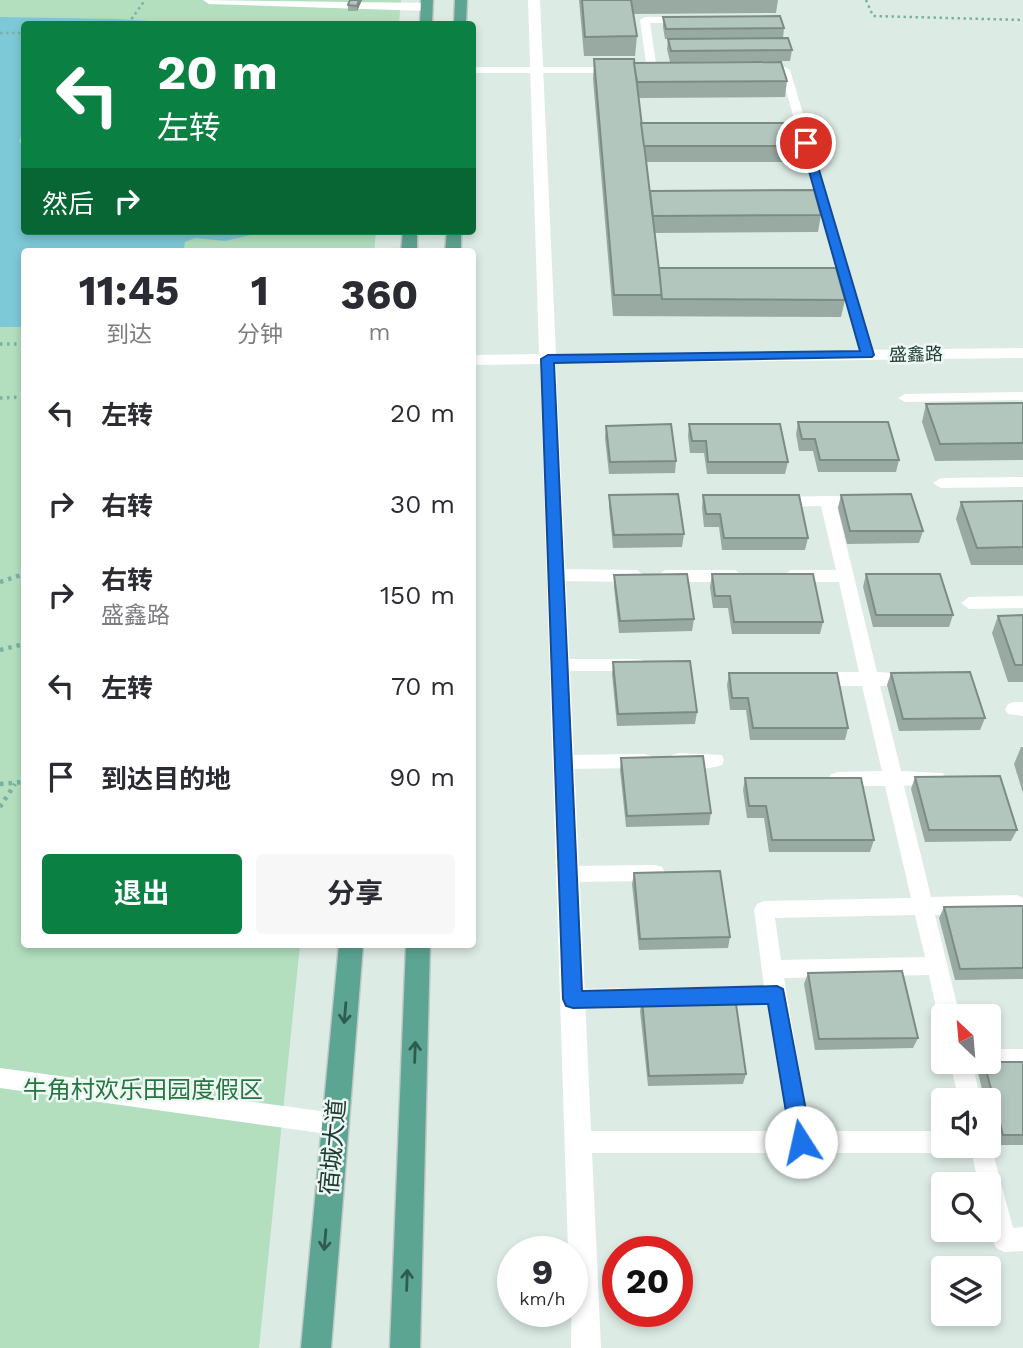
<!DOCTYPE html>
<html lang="zh">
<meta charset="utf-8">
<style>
body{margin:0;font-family:"Work Sans","Noto Sans SC",sans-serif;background:#f7f7f7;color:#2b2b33;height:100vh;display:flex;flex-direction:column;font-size:26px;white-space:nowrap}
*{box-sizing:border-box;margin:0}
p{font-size:23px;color:#7c7c81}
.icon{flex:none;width:38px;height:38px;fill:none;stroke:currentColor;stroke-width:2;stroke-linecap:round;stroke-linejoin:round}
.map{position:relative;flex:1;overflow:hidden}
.drawer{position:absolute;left:21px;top:248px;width:455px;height:700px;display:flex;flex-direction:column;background:#fff;border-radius:7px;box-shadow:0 4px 10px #0003}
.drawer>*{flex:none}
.top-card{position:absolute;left:21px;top:21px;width:455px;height:214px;border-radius:7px;box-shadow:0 4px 10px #0003;background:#0b8043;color:#fff;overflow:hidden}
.needle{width:46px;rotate:334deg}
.fabs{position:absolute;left:931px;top:1004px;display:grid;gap:14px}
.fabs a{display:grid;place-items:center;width:70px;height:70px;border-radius:7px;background:#fff;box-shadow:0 4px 10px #0003;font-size:35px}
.speed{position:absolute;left:497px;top:1236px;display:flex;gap:14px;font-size:35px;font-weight:700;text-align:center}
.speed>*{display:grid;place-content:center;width:91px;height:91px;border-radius:50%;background:#fff;box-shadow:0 4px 10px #0003;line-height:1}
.speed small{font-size:18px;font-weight:400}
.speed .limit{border:10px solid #d22;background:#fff;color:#111}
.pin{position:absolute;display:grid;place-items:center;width:60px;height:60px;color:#fff;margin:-30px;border:4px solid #fff;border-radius:50%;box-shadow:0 2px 7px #0007}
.me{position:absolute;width:77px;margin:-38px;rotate:350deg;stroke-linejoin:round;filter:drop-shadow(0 0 5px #0008)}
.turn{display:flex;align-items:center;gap:24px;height:147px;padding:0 21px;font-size:32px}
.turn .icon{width:91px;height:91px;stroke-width:2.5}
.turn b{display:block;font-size:49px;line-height:60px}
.then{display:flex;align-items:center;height:66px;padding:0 21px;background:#0003;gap:14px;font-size:26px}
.eta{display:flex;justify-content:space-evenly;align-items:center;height:119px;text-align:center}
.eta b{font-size:42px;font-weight:700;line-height:49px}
.cta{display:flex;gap:14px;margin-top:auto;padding:14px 21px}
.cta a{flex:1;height:80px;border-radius:7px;background:#0b8043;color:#fff;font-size:28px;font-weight:700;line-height:80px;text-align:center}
.cta a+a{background:#f7f7f7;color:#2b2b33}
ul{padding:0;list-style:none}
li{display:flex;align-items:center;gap:21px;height:91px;padding:0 21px}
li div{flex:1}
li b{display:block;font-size:26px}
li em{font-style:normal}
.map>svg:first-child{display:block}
</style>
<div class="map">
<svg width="1023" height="1348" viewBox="0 0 1023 1348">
<rect width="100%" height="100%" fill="#ddebe5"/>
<path fill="#b3dfbf" d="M0 0H401L399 24H24V231H376L374 252H24V945H300L259 1348H0Z"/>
<path fill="#7ec9d7" d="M0 17 116 19 200 24H24V131L19 141 24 147V231H268L225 241 195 238 185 242 184 248 195 252H24V327H0Z"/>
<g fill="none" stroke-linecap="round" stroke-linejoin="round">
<defs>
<g id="primary">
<path d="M421 0H433L432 24H420Z"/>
<path d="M455 0H467L466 24H454Z"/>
<path d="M403 231H417V252H401Z"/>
<path d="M447 231H461V252H445Z"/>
<path d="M339 945H363L331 1348H301Z"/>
<path d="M406 945H430L420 1348H390Z"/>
</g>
</defs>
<use href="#primary" stroke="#c0c8c6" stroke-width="3"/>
<g stroke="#7ab2a1" stroke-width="2.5" stroke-dasharray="2.5 3.5" stroke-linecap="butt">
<path d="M866 0 873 16 1023 20"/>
<path d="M128 24 145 0"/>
<path d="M0 33H24"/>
</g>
<g stroke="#7ab2a1" stroke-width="3.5" stroke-dasharray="2.5 4.5" stroke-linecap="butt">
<path d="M0 344H24"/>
<path d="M0 398 24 397"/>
</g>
<g stroke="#7ab2a1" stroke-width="4.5" stroke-dasharray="3.5 5" stroke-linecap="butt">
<path d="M0 582 24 574"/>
<path d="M0 650 24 644"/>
<path d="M0 784 24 782"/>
<path d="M0 807 15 784"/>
</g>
<g fill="#fff" fill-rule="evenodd">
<path d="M645 17H686L691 20 686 23H650L657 70 652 73 647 70 640 20Z"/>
<path d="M472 67H615L620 70 615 73H472Z"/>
<path d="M785 67 790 70 875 355 873 358 868 359 861 355 781 73H762L757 70 762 67Z"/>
<path d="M1023 392V400L905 402 898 398 905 394Z"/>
<path d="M1023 477V487L941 488 933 483 941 478Z"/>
<path d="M828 496H840L848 501 845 505 837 506 877 672 916 674 919 679 916 684 880 686 901 771 943 773 945 778 943 783 904 786 931 897 1017 895 1023 898V910L935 915 960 1017H943V1025L938 1017 929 975 784 978 810 1131H943V1146H953L943 1153H578L570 1150 567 1142 570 1134 578 1131H788L767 1005 573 1009 566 1006 562 999 566 992 573 989 764 986 754 910 757 904 764 901 911 898 885 786H838L831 784 829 779 831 774 838 772 882 771 862 686H815L809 684 806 679 809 674 815 672H859L839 582H791L783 576 791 570H836L821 506 777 507 769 502 777 497ZM915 915 925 957 781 960 775 918Z"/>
<path d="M556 569 637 570 645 576 637 582 556 581 548 575Z"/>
<path d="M665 570H735L743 576 735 582H665L657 576Z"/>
<path d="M1023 596V608L969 609 961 603 969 597Z"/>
<path d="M560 659H637L643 660 646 665 643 670 637 671H560L554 670 551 665 554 660Z"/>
<path d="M1014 702H1023V716L1008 714 1005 709 1008 704Z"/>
<path d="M679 753 722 755 724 760 722 765C708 770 686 770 672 765L670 760 672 755Z"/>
<path d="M644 754 651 756 653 761 651 766 644 768 564 769 557 767 555 762 557 757 564 755Z"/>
<path d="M655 865 662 867 665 873 662 879 655 881 568 882 561 880 558 874 561 868 568 866Z"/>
<path d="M989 1049H1023V1069H989L981 1066 980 1062H989Z"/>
<path d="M950 1062H972L981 1101H959Z"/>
<path d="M0 1068 335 1113 343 1116 346 1124 343 1132 335 1135 0 1088Z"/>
<path d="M989 1138 1013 1228 1023 1227V1251L1004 1252 996 1248C987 1228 989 1207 989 1185H979L970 1146H989Z"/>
</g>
<g fill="#fff" fill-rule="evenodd">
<path d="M203 0 427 3 433 7 427 11 209 4Z"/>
<path d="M528 0H540L556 354 1023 348V358L556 364 601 1348H571L572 1251H568L540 364 472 365V355L539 354Z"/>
</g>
<use href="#primary" fill="#5da593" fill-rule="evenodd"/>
</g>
<g fill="#99aaa3">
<path d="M350 0H362L357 11H348V5Z"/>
<path d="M579 0H778L776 13 633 14 637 36 635 56H584Z"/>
<path d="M663 17 784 28 783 38 792 50 790 61 670 62 667 49 668 39H665L663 27Z"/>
<path d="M594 59 787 81 785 97 638 98 641 123 801 146 798 162H646L650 191 821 215 818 232 655 233 659 268 845 300 841 317 613 316 593 79Z"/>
<path d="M1023 403V460L935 461 922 422 926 404Z"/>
<path d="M798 422 899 460 896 472H818L813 451H799L796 434Z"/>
<path d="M689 424 788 462 785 474H707L704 453H690L688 436Z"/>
<path d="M606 426 676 461 675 473 609 474 605 438Z"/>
<path d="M609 495 684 534 682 547 613 548 609 507Z"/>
<path d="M703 495 808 538 805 550H722L719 527H704L702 508Z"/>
<path d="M841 495 923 531 919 543 847 544 838 508Z"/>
<path d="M1023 501V565H971L956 519 961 502Z"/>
<path d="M712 574 823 622 820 634H732L728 608H713L710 587Z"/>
<path d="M866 574 953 615 949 627H873L863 587Z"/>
<path d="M614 575 694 619 692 631 619 633 614 587Z"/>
<path d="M1023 615V682H1008L992 633 998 616Z"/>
<path d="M613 662 697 712 695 724 617 726 612 674Z"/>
<path d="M729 673 848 728 845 740H750L746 710H730L727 685Z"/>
<path d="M891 673 985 718 980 730 899 731 887 685Z"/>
<path d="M1021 747H1023V793L1014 764Z"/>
<path d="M621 758 711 813 709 825 626 827 620 770Z"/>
<path d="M915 777 1017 830 1011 841 925 842 911 789Z"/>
<path d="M745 778 874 840 870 852H769L764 818H747L743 790Z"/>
<path d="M634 873 730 937 728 948 639 950 632 884Z"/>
<path d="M1023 906V979L955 980 939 918 944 907Z"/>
<path d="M808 973 918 1038 913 1048 815 1050 804 984Z"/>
<path d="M642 1000 746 1074 743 1084 648 1086 640 1011Z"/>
<path d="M984 1062H1023V1145H997L989 1114V1101H985L978 1073Z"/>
</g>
<path fill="#7d8b85" d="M359 0H362L357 11V6Z"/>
<g fill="#b2c6be" stroke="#7d8b85" stroke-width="2">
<path d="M350 0H359L357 6 348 5Z"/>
<path d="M582 0H631L637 36 585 37Z"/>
<path d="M780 16 784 28 666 29 663 17Z"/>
<path d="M788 38 792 50 671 51 668 39Z"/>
<path d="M594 59H634L662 295H614Z"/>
<path d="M781 62 787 81 637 82 634 63Z"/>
<path d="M641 123H795L801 146H644Z"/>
<path d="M814 190 821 215 653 216 650 191Z"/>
<path d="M659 268H836L845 300 662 299Z"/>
<path d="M1023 403V443L940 444 926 404Z"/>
<path d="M798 422H888L899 460H820L815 439H802Z"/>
<path d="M671 424 676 461 610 462 606 426Z"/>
<path d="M689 424H780L788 462H708L706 441H692Z"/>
<path d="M678 494 684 534 614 535 609 495Z"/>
<path d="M911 494 923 531H850L841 495Z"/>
<path d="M703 495H799L808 538H724L720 514H706Z"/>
<path d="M1023 501V547L977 548 961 502Z"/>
<path d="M687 574 694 619 620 621 614 575Z"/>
<path d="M712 574H813L823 622H734L730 596H715Z"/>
<path d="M866 574H940L953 615H876Z"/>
<path d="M1023 615V665H1015L998 616Z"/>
<path d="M690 661 697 712 618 714 613 662Z"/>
<path d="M970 672 985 718 903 719 891 673Z"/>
<path d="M729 673H837L848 728H753L748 698H732Z"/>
<path d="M703 756 711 813 627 816 621 758Z"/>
<path d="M1000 776 1017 830H929L915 777Z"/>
<path d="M745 778H861L874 840H772L766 806H749Z"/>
<path d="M720 871 730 937 640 939 634 873Z"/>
<path d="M1023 906V968L960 969 944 907Z"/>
<path d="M902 971 918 1038 819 1039 808 973Z"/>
<path d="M735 997 746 1074 649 1076 642 1000Z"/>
<path d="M984 1062H1023V1135H1003Z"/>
</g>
<defs><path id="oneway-shaft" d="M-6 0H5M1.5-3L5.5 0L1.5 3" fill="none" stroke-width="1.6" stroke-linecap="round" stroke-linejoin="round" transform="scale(1.75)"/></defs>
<g stroke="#305c50">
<use href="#oneway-shaft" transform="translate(345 1013) rotate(95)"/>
<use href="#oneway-shaft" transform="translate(415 1052) rotate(-88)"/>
<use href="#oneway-shaft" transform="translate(325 1240) rotate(95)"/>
<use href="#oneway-shaft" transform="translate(407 1280) rotate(-88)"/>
</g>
<path fill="#1a73e8" stroke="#114b97" stroke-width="2" d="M806 140 811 143 874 355 872 357 554 363 582 991 777 986 783 989 812 1142 808 1149 801 1152 794 1149 791 1142 768 1004 573 1008 566 1006 563 999 541 359 548 355 860 351 801 143Z"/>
<g text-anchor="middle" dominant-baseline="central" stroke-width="5" stroke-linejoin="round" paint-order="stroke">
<g font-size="18" fill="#1d3c34" stroke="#eef7f2">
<text transform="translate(916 354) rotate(-1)">盛鑫路</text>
</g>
<g font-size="24" fill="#247644" stroke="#eef7f2">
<text x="143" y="1090">牛角村欢乐田园度假区</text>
</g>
<g font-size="24" fill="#1d3c34" stroke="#eef7f2">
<text transform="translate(333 1147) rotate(-85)">宿城大道</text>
</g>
</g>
</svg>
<div class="fabs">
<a><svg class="needle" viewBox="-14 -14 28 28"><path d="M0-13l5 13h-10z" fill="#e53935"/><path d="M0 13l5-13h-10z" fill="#7c7c81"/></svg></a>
<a><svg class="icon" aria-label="sound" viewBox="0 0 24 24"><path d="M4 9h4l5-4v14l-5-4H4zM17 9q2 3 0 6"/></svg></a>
<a><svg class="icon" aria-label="search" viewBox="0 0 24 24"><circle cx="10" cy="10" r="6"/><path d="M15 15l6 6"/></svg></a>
<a><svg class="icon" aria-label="layers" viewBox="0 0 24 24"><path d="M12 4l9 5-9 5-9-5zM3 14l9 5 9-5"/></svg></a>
</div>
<div class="speed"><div>9<small>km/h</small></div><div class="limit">20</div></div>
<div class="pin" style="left:806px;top:143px;background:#d93025"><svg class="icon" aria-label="arrive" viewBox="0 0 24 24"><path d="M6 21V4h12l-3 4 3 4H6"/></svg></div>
<svg class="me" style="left:801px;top:1142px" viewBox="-20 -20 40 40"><circle r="19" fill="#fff"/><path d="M0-13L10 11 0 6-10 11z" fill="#1a73e8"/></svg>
<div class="top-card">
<div class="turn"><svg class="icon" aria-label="left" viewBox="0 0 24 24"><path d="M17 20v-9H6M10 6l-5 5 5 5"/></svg><div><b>20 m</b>左转</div></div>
<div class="then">然后<svg class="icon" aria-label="right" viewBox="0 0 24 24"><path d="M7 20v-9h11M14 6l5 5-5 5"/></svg></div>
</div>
<section class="drawer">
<div class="eta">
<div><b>11:45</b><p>到达</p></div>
<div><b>1</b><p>分钟</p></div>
<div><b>360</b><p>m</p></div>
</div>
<ul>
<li><svg class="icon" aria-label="left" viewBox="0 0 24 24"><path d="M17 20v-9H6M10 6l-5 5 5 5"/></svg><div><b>左转</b></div><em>20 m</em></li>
<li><svg class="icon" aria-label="right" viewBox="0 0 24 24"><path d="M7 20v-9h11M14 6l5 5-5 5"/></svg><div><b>右转</b></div><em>30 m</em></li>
<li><svg class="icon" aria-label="right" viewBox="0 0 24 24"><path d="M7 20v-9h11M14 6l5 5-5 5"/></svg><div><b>右转</b><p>盛鑫路</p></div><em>150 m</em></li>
<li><svg class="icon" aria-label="left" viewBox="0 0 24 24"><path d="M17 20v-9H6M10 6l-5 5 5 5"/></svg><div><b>左转</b></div><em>70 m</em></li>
<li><svg class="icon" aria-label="arrive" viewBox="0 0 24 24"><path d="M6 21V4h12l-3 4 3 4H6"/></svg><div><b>到达目的地</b></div><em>90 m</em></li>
</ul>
<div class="cta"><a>退出</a><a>分享</a></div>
</section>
</div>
